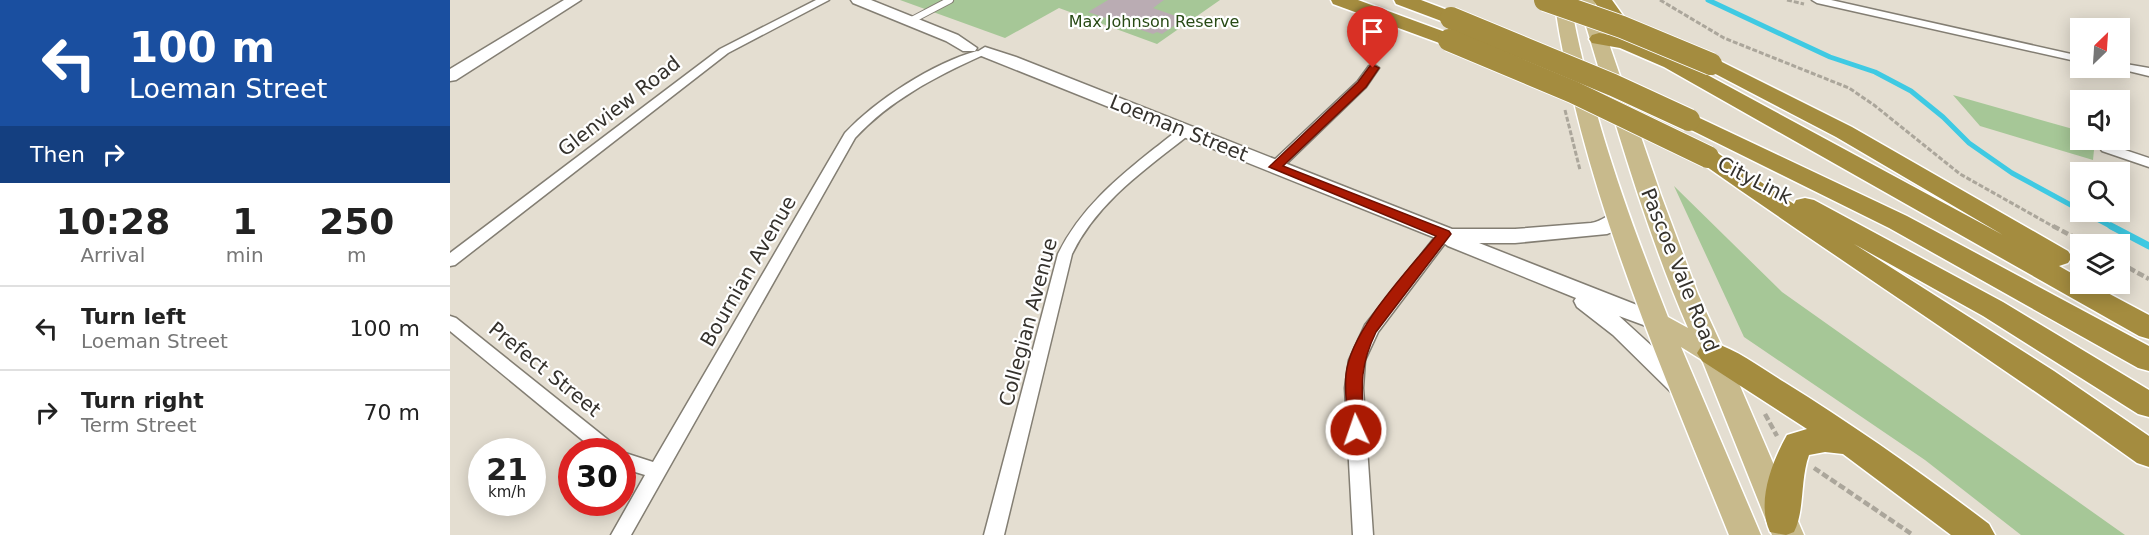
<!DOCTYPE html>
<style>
body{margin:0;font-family:"DejaVu Sans",sans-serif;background:#f6f6f6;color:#222;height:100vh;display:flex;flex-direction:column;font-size:22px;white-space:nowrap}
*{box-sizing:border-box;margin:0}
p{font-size:20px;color:#767676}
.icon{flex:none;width:33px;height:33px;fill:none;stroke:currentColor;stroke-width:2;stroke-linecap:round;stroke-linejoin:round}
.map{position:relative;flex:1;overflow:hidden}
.details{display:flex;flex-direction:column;background:#fff;width:450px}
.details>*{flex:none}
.top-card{background:#1a4fa0;color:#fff;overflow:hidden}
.needle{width:39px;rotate:25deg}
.tools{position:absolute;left:1620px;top:18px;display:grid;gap:12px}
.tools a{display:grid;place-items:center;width:60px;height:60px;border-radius:0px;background:#fff;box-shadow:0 3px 15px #0003;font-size:30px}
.speed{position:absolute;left:18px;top:438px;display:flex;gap:12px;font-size:30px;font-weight:700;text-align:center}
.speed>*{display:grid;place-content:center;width:78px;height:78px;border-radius:50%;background:#fff;box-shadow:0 3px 15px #0003;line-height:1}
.speed small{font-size:15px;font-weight:400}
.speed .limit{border:9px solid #d22;background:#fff;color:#111}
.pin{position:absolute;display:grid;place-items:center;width:51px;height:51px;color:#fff;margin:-62px -26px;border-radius:50% 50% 50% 0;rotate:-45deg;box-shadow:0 0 6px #0007}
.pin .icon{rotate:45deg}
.me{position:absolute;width:66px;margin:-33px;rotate:357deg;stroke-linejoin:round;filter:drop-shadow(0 0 4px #0008)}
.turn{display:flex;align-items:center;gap:21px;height:126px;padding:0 30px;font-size:27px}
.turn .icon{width:78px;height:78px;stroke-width:2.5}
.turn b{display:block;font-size:42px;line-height:51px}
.then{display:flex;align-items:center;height:57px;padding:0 30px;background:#0003;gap:12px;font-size:22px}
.eta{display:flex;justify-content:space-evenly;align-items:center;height:102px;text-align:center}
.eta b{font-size:36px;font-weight:700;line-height:42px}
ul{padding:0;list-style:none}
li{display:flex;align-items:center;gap:18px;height:84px;padding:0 30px;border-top:2px solid #e0e0e0}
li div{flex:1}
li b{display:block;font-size:22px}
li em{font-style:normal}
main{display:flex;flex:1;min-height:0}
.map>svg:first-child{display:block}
</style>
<main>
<section class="details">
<div class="top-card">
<div class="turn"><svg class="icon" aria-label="left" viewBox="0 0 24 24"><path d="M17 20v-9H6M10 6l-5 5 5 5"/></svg><div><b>100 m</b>Loeman Street</div></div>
<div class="then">Then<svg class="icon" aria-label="right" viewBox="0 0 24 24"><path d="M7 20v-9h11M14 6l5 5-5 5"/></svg></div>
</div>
<div class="eta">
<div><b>10:28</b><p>Arrival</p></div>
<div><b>1</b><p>min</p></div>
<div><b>250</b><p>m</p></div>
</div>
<ul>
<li><svg class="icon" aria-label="left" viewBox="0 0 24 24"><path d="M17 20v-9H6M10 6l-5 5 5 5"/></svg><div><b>Turn left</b><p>Loeman Street</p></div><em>100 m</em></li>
<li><svg class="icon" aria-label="right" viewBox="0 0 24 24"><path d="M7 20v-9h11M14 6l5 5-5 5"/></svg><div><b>Turn right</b><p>Term Street</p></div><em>70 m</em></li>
</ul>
</section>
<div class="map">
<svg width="1699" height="535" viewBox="0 0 1699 535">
<rect width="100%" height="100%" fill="#e4ded1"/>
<g fill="#a6c797">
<path d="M450 0H770L707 44 609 8 555 38Z"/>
<path d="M1503 95 1630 131V140H1645L1643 160 1530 126Z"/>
<path d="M1224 186 1332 292 1675 535H1571L1475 460 1294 337Z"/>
</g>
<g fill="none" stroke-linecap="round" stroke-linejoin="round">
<g stroke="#3fcae3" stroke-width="5">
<path d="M1258 0 1380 57 1425 72 1461 91 1493 117 1519 143 1562 173 1630 210"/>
<path d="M1634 212 1664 228"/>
</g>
<path stroke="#3fcae3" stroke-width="7" d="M1661 226 1699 246"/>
</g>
<path fill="#baacb3" d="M658 0H714L703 8 734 19 712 34 707 32 703 34 638 12Z"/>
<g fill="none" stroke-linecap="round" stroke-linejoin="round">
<defs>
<path id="lane" d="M460 21 500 0"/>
<g id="street">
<path d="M366 0H379L278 53 5 265 0 266V253L270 49Z"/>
<path d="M1362 0H1381L1630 56V62L1367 3Z"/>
<path d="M527 51 533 54 531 56C485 77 440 100 405 138L181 535H161L195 475 172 468V452L203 462 395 133C426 100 483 63 527 51Z"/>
<path d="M1670 63 1699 68V76L1666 68H1670Z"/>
<path d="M923 64 929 68 916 87 830 170H820L818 167 820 164 908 81 919 66Z"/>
<path d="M736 127 742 131 740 134C696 169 648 201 622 254L554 535H534L608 254C630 209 666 179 705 148 714 142 725 130 736 127Z"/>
<path d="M1657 144 1699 158V167L1652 151 1650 148 1652 145Z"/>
<path d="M995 229 1002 234 928 332 915 360 913 388 923 535H903L895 388 899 360 915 325 990 231Z"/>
<path d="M0 316 6 318 167 447 170 452H147L0 331Z"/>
</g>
<g id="secondary">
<path d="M114 0H131L6 80 0 81V69Z"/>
<path d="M401 0H421L508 35 527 48 525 51H513L496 41 403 3Z"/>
<path d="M535 47 566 57 1002 229H1065L1141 223C1155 221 1162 209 1176 212L1179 217C1174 225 1166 231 1157 234L1065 243H1029L1215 316 1218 322 1215 328 1207 330 1169 316 1240 381 1244 388 1240 395 1232 397 1224 395 1163 335 1127 307 1124 301 1126 298 998 246 988 239 529 55 527 52Z"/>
</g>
<path id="primary" d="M1104 0H1120C1140 110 1177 213 1218 317L1238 328C1192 222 1162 110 1128 0H1144L1211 195 1248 294 1287 379 1354 535H1322L1252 360 1231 347 1311 535H1279C1209 361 1131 186 1104 0Z"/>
<g id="highway">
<path d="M881 0H908L1006 36 1009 40 1006 44H992L883 4Z"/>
<path d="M944 0H971L1008 14 1011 18 1008 22H994L946 4Z"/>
<path d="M1143 0H1162L1177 21 1195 36 1188 41 1228 59 1553 235 1386 137 1254 68 1251 64 1254 60 1261 58 1268 60 1402 127 1618 251 1622 257 1618 263 1609 266 1630 278V284H1641L1699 315V339L1689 336 1214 67 1170 48 1142 43 1139 39 1142 35 1149 33 1173 37 1163 29Z"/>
<path d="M1239 113 1457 216 1699 346V371L1688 368 1439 228 1231 125 1228 120 1231 115Z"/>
<path d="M1258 150 1266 152 1344 204 1346 200 1355 198 1364 200 1553 302 1699 390V417L1688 414 1533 316 1404 244 1604 371 1699 436V467L1687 463C1543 360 1395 264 1250 162L1246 157 1250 152Z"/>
<path d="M1262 342C1288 350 1311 368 1334 382 1405 426 1473 474 1539 524L1545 535H1501L1393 454 1375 452 1359 455C1350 480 1355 510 1344 532L1336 535 1320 532C1306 502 1322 462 1337 435L1357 429 1252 361 1247 353 1252 345Z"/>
</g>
</defs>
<use href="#lane" stroke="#837e73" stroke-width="8"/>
<use href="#street" stroke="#837e73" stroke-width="3"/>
<use href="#secondary" stroke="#837e73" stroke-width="3"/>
<use href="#primary" stroke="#fff" stroke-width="3"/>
<use href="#highway" stroke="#fff" stroke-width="3"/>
<g stroke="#aba69b" stroke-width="3" stroke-dasharray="5 2" stroke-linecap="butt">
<path d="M1210 0 1274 38 1399 88 1424 105 1510 174 1606 228"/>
<path d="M1337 0 1354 4"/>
<path d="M1644 68 1660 71"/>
<path d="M1115 110 1130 170"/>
</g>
<g stroke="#aba69b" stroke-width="4.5" stroke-dasharray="7 3" stroke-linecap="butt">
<path d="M1603 226 1637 244"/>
<path d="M1670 263 1699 279"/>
<path d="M1315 414 1327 436"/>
<path d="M1364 468 1463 535"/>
</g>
<use href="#lane" stroke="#fff" stroke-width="6"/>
<use href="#street" fill="#fff" fill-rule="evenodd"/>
<use href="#secondary" fill="#fff" fill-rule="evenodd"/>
<use href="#primary" fill="#c8ba8c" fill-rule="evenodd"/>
<use href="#highway" fill="#a48c3f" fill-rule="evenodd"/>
<defs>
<g id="highway-bridge">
<path d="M1095 0 1172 27 1261 64"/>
<path d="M1001 18 1163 85 1239 120"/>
<path d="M999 40 1123 92 1258 157"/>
</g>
</defs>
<use href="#highway-bridge" stroke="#fff" stroke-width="24" stroke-linecap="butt"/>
<use href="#highway-bridge" stroke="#a48c3f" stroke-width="22"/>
</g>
<path fill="#aa1a03" stroke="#6e1102" stroke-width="1.5" d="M923 65 929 68 916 87 833 166 999 231 1001 234 926 332C908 369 912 390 914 430L912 434 906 436 901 434 898 430C898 412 894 392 896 374 901 329 958 271 986 236L819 167 908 82 920 66Z"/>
<g text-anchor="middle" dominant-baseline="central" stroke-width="4.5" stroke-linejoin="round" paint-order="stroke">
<g font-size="16" fill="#284a15" stroke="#fff">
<text x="704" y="21">Max Johnson Reserve</text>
</g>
<g font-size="20" fill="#35322d" stroke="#fff">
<text transform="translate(169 106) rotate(-38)">Glenview Road</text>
<text transform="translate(729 128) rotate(22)">Loeman Street</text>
<text transform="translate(1305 180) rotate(27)">CityLink</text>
<text transform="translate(1230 270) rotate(68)">Pascoe Vale Road</text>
<text transform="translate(298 271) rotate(-60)">Bournian Avenue</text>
<text transform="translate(578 322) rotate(-75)">Collegian Avenue</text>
<text transform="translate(95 369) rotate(39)">Prefect Street</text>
</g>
</g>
</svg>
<div class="tools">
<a><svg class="needle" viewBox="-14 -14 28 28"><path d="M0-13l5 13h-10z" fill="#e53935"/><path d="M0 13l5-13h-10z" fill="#767676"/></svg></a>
<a><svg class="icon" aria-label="sound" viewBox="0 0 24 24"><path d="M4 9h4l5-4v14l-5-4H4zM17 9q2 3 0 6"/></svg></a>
<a><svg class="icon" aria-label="search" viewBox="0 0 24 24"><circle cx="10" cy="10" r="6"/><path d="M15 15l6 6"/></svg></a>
<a><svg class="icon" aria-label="layers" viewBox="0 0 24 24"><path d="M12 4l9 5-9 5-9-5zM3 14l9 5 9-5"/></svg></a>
</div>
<div class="speed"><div>21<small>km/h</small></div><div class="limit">30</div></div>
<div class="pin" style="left:923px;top:68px;background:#d93025"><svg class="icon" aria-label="arrive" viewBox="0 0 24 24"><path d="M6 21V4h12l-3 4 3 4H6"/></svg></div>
<svg class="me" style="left:906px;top:430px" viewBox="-20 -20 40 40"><circle r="17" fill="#aa1a03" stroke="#fff" stroke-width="3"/><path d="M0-11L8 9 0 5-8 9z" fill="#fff"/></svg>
</div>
</main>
